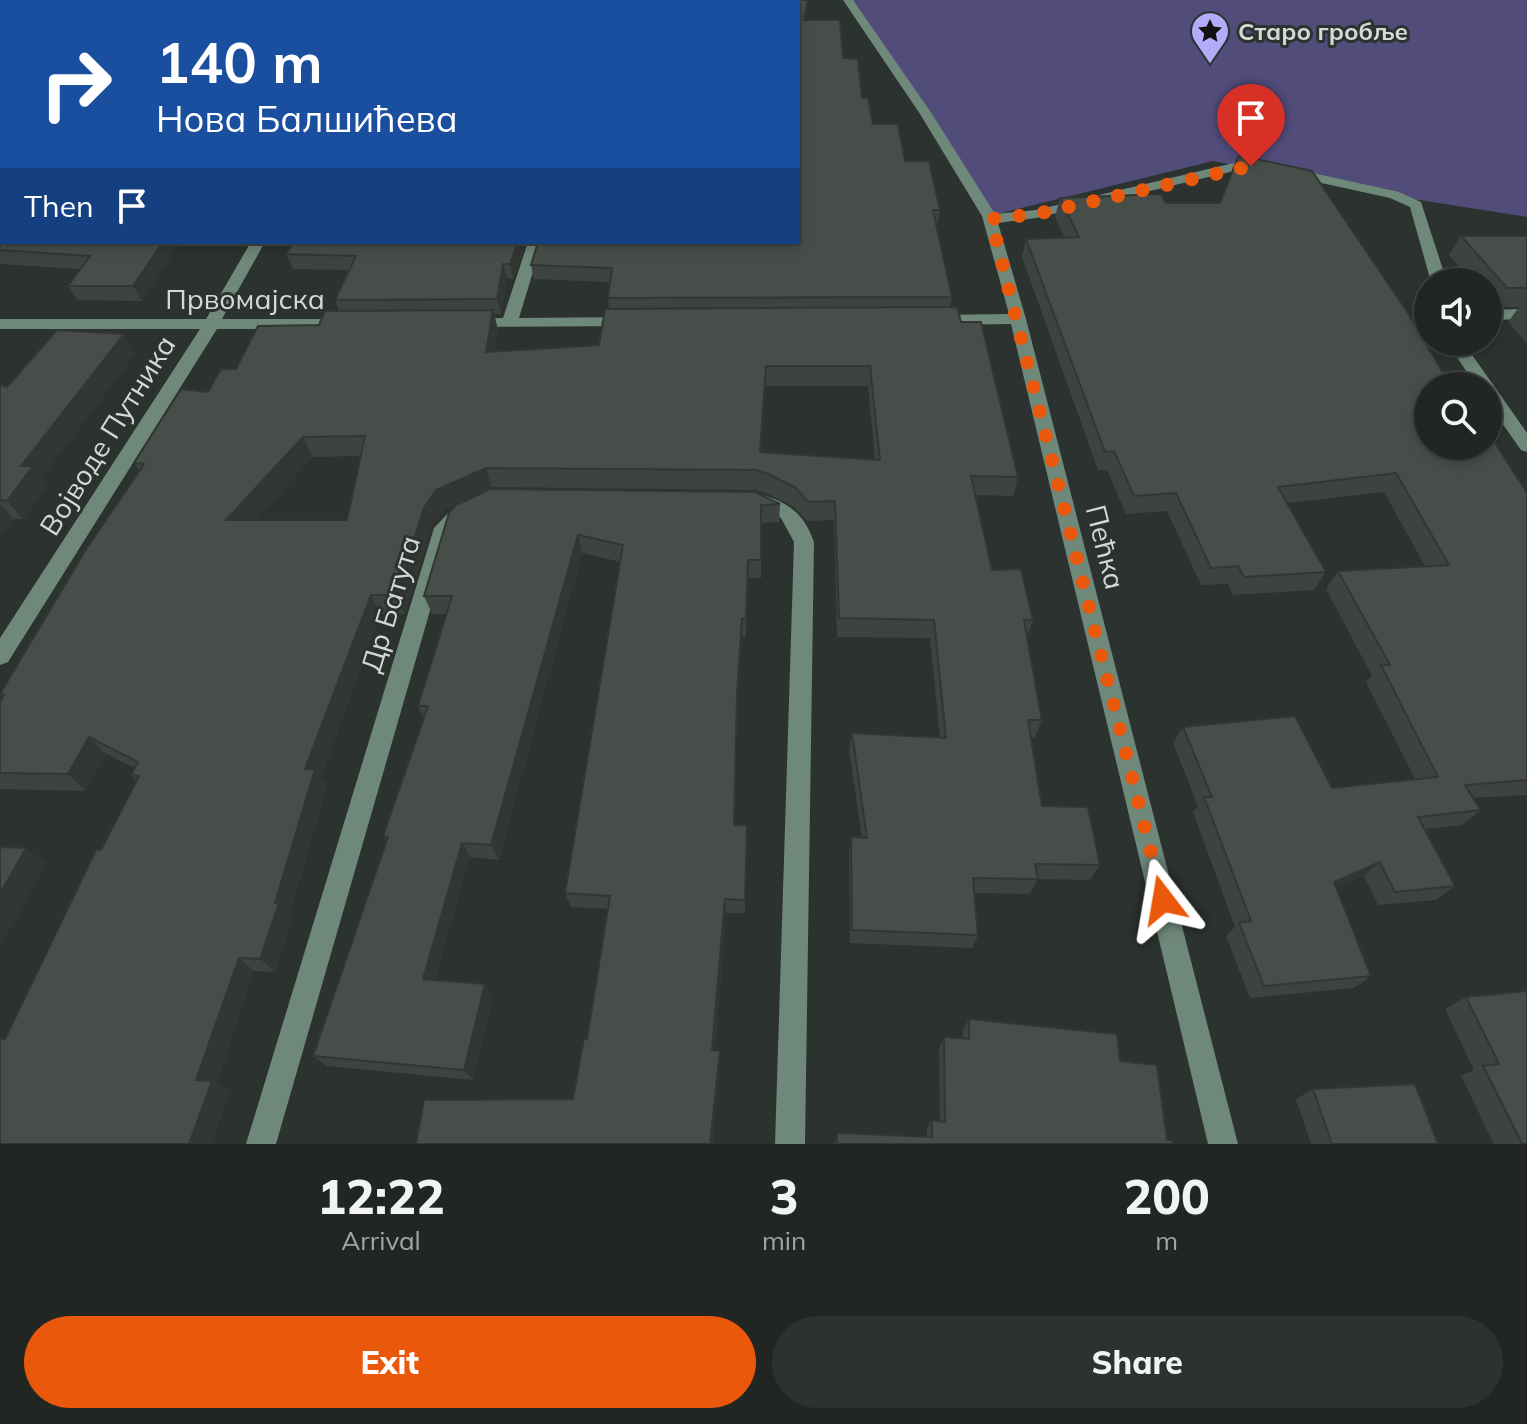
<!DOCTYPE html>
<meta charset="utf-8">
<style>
body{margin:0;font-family:Mulish,sans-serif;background:#2d3230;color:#f1f3f6;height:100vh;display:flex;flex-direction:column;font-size:30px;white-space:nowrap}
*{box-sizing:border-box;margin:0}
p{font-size:26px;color:#a2a5a6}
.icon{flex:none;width:44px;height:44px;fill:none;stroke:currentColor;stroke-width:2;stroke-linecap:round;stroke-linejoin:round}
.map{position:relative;height:1144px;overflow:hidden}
.sheet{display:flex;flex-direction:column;background:#212623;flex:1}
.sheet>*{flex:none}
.hud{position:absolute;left:0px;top:0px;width:800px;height:244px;box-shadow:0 4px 12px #0003,0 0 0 2px #3e4341;background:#1a4fa0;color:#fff;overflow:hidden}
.buttons{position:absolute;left:1414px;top:268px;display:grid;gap:16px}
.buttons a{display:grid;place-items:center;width:88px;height:88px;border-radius:50%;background:#212623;box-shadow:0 4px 12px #0003,0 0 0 2px #3e4341;font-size:40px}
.pin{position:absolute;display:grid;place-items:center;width:68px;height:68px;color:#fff;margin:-82px -34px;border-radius:50% 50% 50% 0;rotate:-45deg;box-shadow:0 0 8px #0007}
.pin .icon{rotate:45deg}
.me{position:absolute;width:88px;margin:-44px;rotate:346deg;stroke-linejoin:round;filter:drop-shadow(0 0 6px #0008)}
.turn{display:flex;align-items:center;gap:28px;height:168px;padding:0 24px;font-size:36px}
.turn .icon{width:104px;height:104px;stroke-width:2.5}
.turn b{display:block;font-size:56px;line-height:68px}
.then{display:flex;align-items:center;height:76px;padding:0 24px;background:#0003;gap:16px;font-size:30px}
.eta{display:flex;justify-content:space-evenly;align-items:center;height:136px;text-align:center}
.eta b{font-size:48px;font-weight:800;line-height:56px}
.action{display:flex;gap:16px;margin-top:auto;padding:16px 24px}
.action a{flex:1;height:92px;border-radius:48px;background:#ea580c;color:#fff;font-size:32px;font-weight:800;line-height:92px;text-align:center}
.action a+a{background:#2d3230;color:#f1f3f6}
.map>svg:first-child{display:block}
</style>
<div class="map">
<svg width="1527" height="1144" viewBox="0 0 1527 1144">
<rect width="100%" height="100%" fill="#2c322f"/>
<path fill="#524c7b" d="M848 0H1527V217L1388 195 1213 161 989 216Z"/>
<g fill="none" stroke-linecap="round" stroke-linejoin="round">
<g fill="#6e8879" fill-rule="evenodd">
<path d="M843 0H853L932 114 995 214 1036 210 1238 162 1258 163 1265 167 1258 171 1238 170 1036 218 998 223 1026 319 1238 1144H1208L1011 324 936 325 928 320 936 315 1009 314 982 216 920 114Z"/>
<path d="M1290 168 1399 192 1421 202 1447 282H1431L1410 207 1390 198 1285 175V169Z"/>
<path d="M251 242H265L222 319H344L352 324 344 329H217L8 662 0 665V638L200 329H0V319H206Z"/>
<path d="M528 242H542L519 318 628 317 636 322 634 326 466 327V319L503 318Z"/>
<path d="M1527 309V319L1488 320V310Z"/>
<path d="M1447 342H1463L1527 433V452L1521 450 1488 403V386H1476Z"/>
<path d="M756 493C787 502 803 511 814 542L805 1144H775L794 542 781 518 749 505 747 500 749 495Z"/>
<path d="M463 503 473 510 453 531 276 1144H246L434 528 456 505Z"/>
</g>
</g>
<g fill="#3d4340" fill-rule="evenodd">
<path d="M0 0H369L367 2H2L180 242 142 301 77 300 68 286 80 269 0 264Z"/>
<path d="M806 20 843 58 873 124 905 161 940 210 938 224H936L952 297 950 308 961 322 1018 477 1013 496 976 495 992 570 1033 620 1027 637 1042 720 1035 737H1031L1042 806 1100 865 1090 880 1038 879 1030 894 974 893 978 935 972 948 850 943 849 853 851 837 862 838 849 750 852 733 940 738 930 638 837 637 834 520 807 521 794 507 768 494 756 490 492 487 444 509 431 527 405 614H380L321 777 327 785 290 914 293 917 275 972 254 971 217 1083 230 1091 211 1144H0L5 1039 137 781 131 775 135 768 106 754 86 791 0 789V702L3 698 0 695 139 470 134 463 208 392 236 369 319 325 339 311 335 300 349 270 293 269 286 254 294 242H527L513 279 507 278 501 314H494L498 330 494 351 599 345 609 309 608 298 610 282 534 279 531 265ZM766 386H868L875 460 761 452ZM361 456 347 520H255L313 457Z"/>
<path d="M1060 198 1166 203 1428 386 1527 493V795L1473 798 1481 810 1462 825 1425 829 1455 886 1436 900 1378 905 1364 876 1336 888 1371 976 1354 988 1250 998 1226 936 1235 927 1193 812 1198 806 1173 743 1183 727 1332 788 1415 779 1366 682 1372 676 1326 589 1338 571 1425 566 1384 492 1287 503 1326 572 1314 590 1233 595 1228 584 1201 585 1167 511 1126 514 1107 470H1098L1022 257 1026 239 1065 238 1055 217Z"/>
<path d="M1461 236H1527V344L1508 322 1519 307H1494L1488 299V282H1473L1449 255Z"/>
<path d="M136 353 42 477 48 485 23 519H13L0 535V385L7 387Z"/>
<path d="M780 504 779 522 761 523V578H748L746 637H742L737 711 735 825H747L745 913H726L715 1050 720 1051 721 1061 573 1099 587 1039 608 909 571 907 565 893 621 562 582 553 499 860 470 857 435 980 493 996 473 1080 327 1066 313 1056 387 841 383 836 424 719 418 706 447 614H432L424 596 449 513Z"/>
<path d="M1527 991V1144H1494L1461 1076 1474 1070 1445 1009 1466 997Z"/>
<path d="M969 1019 1120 1061 1167 1140 1172 1144H835L837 1133 927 1136V1129L932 1120 940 1121 939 1048 944 1037 963 1038V1030Z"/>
<path d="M1313 1089 1438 1144H1311L1296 1099Z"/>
</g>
<g fill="#323734">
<path d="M354 0H369L367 2H353Z"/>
<path d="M808 0H810L803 33 804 20Z"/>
<path d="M163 242H180L142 301 133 286Z"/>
<path d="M518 242H527L513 279 510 264Z"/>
<path d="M503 264 507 278 501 314 497 299Z"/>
<path d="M493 310 498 330 491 372 486 352Z"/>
<path d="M124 334 136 353 42 477 48 485 23 519 7 501 21 466Z"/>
<path d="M766 366V386L760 472V452Z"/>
<path d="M303 437 313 457 238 539 226 520Z"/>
<path d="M486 468 492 487 444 509 431 527 405 614 396 595 424 508 436 490Z"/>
<path d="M0 504 13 519 0 535Z"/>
<path d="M578 535 582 553 499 860 491 845Z"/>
<path d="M748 560V578L746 637V619Z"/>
<path d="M371 595 380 614 321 777 327 785 290 914 293 917 275 972 260 959 275 903 305 769Z"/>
<path d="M742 619V637L737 711 735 840 737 694Z"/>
<path d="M89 737 106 754 86 791 68 774Z"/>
<path d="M747 825 748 840 745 913V900Z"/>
<path d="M462 843 470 857 432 991 423 979Z"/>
<path d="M26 848 47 863 0 948V894Z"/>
<path d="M1380 862 1364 876 1318 896 1334 882Z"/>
<path d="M725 899 726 913 714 1060 712 1050Z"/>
<path d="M239 958 254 971 217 1083 230 1091 211 1144H189L196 1080Z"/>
<path d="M485 984 493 996 473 1080 464 1070Z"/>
<path d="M720 1051 721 1061 713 1144H710Z"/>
</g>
<g fill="#474e4a" stroke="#323734" stroke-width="2" fill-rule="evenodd">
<path d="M0 0H354L353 2H2V242H163L133 286H68L90 256 0 250Z"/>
<path d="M430 0H572L571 2H428Z"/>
<path d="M620 0H808L804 20H840L843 58 858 59 862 98H868L873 124H898L905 161H929L940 210H933L952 297 608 298 612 268 531 265 538 242H798V2H620Z"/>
<path d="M1242 156 1312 171 1406 310 1442 371 1449 372 1457 386H1428V446H1488V432L1527 493V780L1465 785 1481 810 1418 817 1455 886 1395 892 1380 862 1334 882 1371 976 1264 986 1239 923 1251 921 1204 797H1212L1183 727 1295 716 1332 788 1438 777 1381 665H1390L1338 571 1449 565 1396 473 1278 487 1326 572 1244 577 1238 566 1211 568 1176 493 1134 496 1114 451 1105 452 1026 239 1079 237 1060 198 1161 194 1166 203H1220L1238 157Z"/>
<path d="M1461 236H1527V288H1507Z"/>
<path d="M294 242H518L510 264H503L497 299 335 300 356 256 286 254Z"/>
<path d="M957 307 961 322H981L1018 477 971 476 992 570 1021 569 1033 620H1024L1042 720H1028L1042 806 1088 807 1100 865 1035 864 1038 879 973 878 978 935 852 930 851 837 867 838 852 733 946 738 934 620 839 618 835 501 808 502 795 487 768 474 756 470 486 468 436 490 424 508 396 595H371L305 769H315L275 903H279L260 959 239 958 196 1080 212 1081 189 1144H0V1039H5L96 850H101L139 776 131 775 138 762 89 737 68 774 0 773V702L4 695 0 694 85 551 144 464 134 463 181 389 208 392 221 369H236L258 326 319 325 325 311 493 310 486 352 599 345 605 309ZM766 366H870L880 460 760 452ZM365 436 347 520H226L303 437Z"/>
<path d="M57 330 124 334 21 466H33L7 501 0 500V385L7 387Z"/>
<path d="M490 489 755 492 780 504 761 505V560H748L746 619H742L737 694 734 825H747L745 900 725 899 712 1050 720 1051 710 1144H416L424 1100 573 1099 584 1038 587 1039 610 896 565 893 623 545 578 535 491 845 462 843 423 979 485 984 464 1070 313 1056 388 837 383 836 428 706H418L452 596H424L449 513 456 505Z"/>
<path d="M0 847 26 848 0 894Z"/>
<path d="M1527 991V1144H1522L1483 1066 1499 1064 1466 997Z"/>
<path d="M969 1019 1117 1034 1120 1061 1157 1065 1167 1140H1172V1144H837V1133L932 1137V1120L945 1122 944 1037 969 1039Z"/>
<path d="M1415 1084 1438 1144H1332L1313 1089Z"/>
</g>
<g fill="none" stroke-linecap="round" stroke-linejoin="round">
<path stroke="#ea580c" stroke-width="14" stroke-dasharray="0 25.2" d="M1163 900 991 219 1036 214 1251 166"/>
</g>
<defs>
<symbol id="sight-pin" viewBox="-11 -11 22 30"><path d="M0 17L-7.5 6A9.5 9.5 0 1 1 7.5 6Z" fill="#b4acf9" stroke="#2c322f"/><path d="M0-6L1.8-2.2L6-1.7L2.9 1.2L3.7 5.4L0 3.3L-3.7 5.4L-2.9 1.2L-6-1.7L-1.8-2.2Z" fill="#111"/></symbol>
</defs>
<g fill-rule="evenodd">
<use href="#sight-pin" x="1188" y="9" width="44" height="60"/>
</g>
<g text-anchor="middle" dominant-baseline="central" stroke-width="6" stroke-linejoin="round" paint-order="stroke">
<g font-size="24" font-weight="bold" fill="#d4d9d6" stroke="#2c322f" text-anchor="start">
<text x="1238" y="31">Старо гробље</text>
</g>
<g font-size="28" fill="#d4d9d6" stroke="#2c322f">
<text x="245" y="298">Првомајска</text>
<text transform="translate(107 435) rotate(-58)">Војводе Путника</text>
<text transform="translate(1106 547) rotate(76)">Пећка</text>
<text transform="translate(390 604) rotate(-73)">Др Батута</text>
</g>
</g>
</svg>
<div class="buttons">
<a><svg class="icon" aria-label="sound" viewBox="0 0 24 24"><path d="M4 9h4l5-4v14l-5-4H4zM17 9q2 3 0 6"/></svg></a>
<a><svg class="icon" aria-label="search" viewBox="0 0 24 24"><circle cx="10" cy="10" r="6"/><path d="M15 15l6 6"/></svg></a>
</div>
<div class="pin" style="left:1251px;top:166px;background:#d93025"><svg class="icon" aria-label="arrive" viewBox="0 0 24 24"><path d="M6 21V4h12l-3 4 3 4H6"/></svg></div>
<svg class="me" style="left:1163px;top:900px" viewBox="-20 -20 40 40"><path d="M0-17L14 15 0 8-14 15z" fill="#ea580c" stroke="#fff" stroke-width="4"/></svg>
<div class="hud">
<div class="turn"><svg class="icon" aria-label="right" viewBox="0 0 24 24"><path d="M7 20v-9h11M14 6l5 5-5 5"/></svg><div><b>140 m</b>Нова Балшићева</div></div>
<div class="then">Then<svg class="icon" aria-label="arrive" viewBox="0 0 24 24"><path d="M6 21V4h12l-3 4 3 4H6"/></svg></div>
</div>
</div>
<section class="sheet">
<div class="eta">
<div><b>12:22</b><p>Arrival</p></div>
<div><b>3</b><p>min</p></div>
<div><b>200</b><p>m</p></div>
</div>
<div class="action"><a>Exit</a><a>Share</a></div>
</section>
